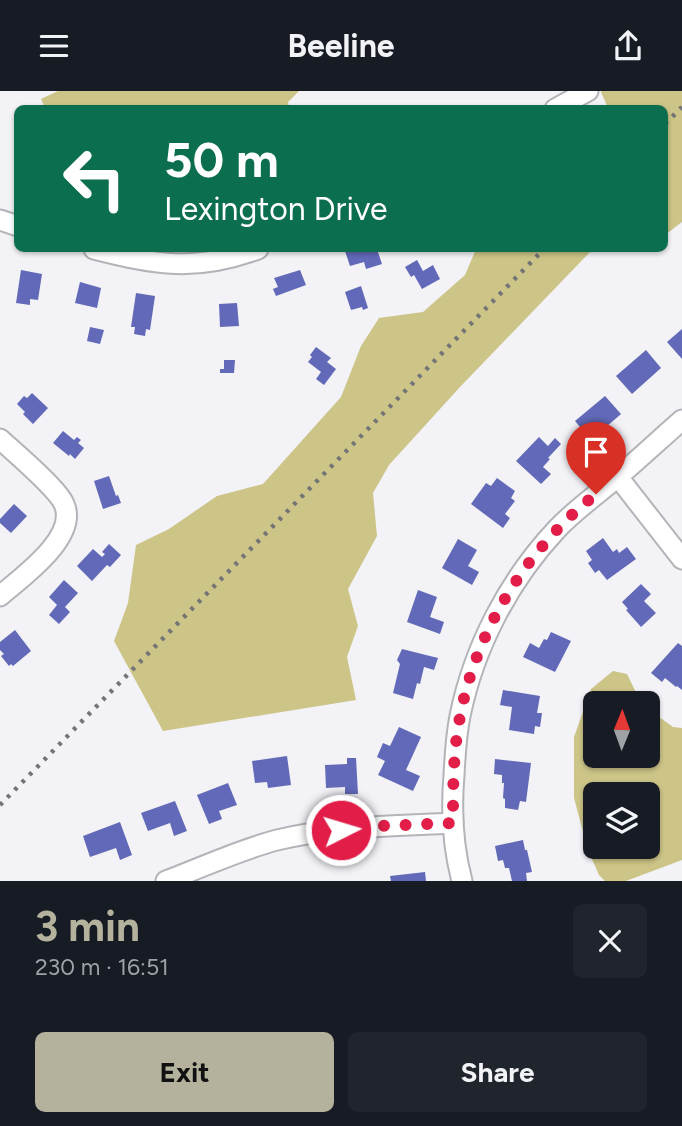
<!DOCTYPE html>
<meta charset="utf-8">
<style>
body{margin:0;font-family:Figtree,sans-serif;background:#20242c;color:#f1f3f6;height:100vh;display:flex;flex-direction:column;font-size:26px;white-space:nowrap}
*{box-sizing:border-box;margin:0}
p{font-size:23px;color:#9ea1a6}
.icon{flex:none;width:38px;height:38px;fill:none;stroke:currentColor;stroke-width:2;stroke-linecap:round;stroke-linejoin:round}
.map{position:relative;height:790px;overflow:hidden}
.panel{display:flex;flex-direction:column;background:#171b24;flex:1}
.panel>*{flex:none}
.banner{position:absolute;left:14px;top:14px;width:654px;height:147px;border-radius:10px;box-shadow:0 2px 5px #0004;background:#0b6e4f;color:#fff;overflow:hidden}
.needle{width:46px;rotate:1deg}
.controls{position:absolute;left:583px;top:600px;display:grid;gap:14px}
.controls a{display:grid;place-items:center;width:77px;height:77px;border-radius:10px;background:#171b24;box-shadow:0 2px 5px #0004;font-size:35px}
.pin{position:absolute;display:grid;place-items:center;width:60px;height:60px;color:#fff;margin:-72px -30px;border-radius:50% 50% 50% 0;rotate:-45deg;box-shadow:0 0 7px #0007}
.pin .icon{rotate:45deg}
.me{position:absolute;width:77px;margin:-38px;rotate:85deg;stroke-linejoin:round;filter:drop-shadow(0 0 5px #0008)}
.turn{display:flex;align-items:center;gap:24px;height:147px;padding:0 35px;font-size:32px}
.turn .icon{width:91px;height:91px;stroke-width:2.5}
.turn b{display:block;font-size:49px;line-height:60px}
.round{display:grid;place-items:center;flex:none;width:74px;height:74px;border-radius:10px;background:#20242c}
.summary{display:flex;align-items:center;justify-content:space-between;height:119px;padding:0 35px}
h1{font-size:42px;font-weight:700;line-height:52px;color:#b4b29c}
.action{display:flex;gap:14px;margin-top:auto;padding:14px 35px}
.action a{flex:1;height:80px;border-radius:10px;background:#b4b29c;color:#111;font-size:28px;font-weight:700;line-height:80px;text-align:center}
.action a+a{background:#20242c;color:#f1f3f6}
header{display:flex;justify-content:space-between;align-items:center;height:91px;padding:0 35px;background:#171b24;font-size:32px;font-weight:700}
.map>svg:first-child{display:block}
</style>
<header><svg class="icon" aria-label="menu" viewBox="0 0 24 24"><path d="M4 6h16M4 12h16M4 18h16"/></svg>Beeline<svg class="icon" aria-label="share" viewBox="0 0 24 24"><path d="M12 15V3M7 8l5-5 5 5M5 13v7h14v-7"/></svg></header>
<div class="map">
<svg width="682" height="790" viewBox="0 0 682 790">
<rect width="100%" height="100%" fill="#f2f2f7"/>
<g fill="#cdc487" fill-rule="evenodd">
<path d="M58 0H299L288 11 289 17H45L41 8Z"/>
<path d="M602 0H682V131L665 144V18L608 17 601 1Z"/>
<path d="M476 158H600L589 162 460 296 389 374 373 402 377 445 348 498 358 535 347 566 356 609 163 640 114 550 128 512 136 454 169 438 217 405 263 393 341 306 361 255 379 227 423 221 465 184Z"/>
<path d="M613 580 627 583 641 612H595V665H648V618L673 636 682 637V769L626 790H605L599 784 588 759 574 707V646L591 598ZM595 704H648V756H595Z"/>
</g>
<g fill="#6269b8">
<path d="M351 158H377L382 173 366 178 364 171 350 175 345 160Z"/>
<path d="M417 169 423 180 433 174 440 188 422 198 414 184 411 186 405 176Z"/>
<path d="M21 179 42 183 38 209 30 208V214L16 212Z"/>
<path d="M300 179 306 194 276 205 273 198 278 196 274 187Z"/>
<path d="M80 191 101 197 97 217 75 212Z"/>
<path d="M361 195 368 217 363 219 362 216 351 219 345 201Z"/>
<path d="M136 202 155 205 150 239 146 238 145 245 134 243 135 236H131Z"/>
<path d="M237 212 239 235 220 236 219 213Z"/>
<path d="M90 236 104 239 100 253 87 250Z"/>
<path d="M682 238V268L667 251Z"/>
<path d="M316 256 331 267 327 271 336 278 324 294 316 288 321 281 308 271 312 266 310 264Z"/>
<path d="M646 259 661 277 632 303 616 285Z"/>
<path d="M224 269H235L234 282H220V278H224Z"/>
<path d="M32 302 48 317 33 333 23 323 25 321 17 313 24 305 27 307Z"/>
<path d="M605 305 621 323 591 349 575 330Z"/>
<path d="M63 340 74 349 77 346 81 349 78 352 84 357 75 368 70 363 69 365 53 352Z"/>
<path d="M539 346 548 355 555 347 561 353 548 367 550 368 543 376 551 383 541 393 516 370Z"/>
<path d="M109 385 116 405 118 404 121 412 103 418 94 390Z"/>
<path d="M497 387 515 400 511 407 515 410 505 423 510 427 503 437 471 413 486 392 491 395Z"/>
<path d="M14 413 27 425 11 442 0 432V428Z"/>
<path d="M603 447 613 461 617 458 619 462 627 456 636 468 607 489 599 479 595 482 588 472 592 469 586 460Z"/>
<path d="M458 448 477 459 468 475 479 481 472 494 442 477Z"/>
<path d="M109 453 121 464 110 476 107 474 92 490 77 475 93 458 102 466 105 463 102 461Z"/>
<path d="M64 489 78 502 65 516 70 521 59 533 49 524 57 514 49 506Z"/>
<path d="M641 493 651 503 644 510 656 522 641 536 626 519 628 518 622 511Z"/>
<path d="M418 499 437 506 430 526 444 531 440 543 407 531Z"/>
<path d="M15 539 31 560 13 575 11 573 9 575 1 565 4 563 0 559V551Z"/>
<path d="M551 541 571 550 555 581 523 566 530 552 539 557 544 548 547 549Z"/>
<path d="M678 552 682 555V599L677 595 676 596 665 587 662 591 651 582Z"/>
<path d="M402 558 438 567 434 579 424 576 420 593 417 592 413 608 393 602 400 573 397 569Z"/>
<path d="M503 599 540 605 537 622H542L540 636 535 635 534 643 509 639 512 616 500 614Z"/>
<path d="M399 636 421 646 406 679 420 685 413 700 378 684 385 670 377 666 383 652 390 655Z"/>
<path d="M287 665 291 694 268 697 267 691 255 692 252 670Z"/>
<path d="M347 667H356L358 703H345V696L326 697 325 674 347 673Z"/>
<path d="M495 668 531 672 526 711 520 710 518 719 505 717V708L503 707 504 692H502V684L494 683Z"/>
<path d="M228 692 237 714 219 720 222 728 209 733 197 704Z"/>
<path d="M175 710 187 740 174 745 170 732 148 740 141 722Z"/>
<path d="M120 731 132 764 120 769 116 757 90 766 83 745Z"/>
<path d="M523 749 525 759H527L532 781 526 782 527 790H512L509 777H505L503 769 498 770 495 755Z"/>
<path d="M425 781 426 790H391L390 785Z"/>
</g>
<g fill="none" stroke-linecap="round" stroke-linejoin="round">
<defs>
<g id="minor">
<path d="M555 18 588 0"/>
<path d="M0 129 18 135"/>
<path d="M94 158C157 174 195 181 258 158"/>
<path d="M0 348C15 362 57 397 64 413 79 446 22 486 0 505"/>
<path d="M618 386 682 468"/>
<path d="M166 790C203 776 239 759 277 749 334 735 395 735 453 732"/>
<path d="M462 790C453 756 451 719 454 684 455 664 456 645 460 625 474 556 509 489 557 438 574 420 595 405 614 389 637 370 659 349 682 329"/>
</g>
</defs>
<use href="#minor" stroke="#b3b4b8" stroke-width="23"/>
<use href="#minor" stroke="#fff" stroke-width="19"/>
<g stroke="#737476" stroke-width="4.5" stroke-dasharray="3.5 7" stroke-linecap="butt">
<path d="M665 33 682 16"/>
<path d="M0 714 544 158"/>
</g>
</g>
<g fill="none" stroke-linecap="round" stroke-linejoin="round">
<path stroke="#e11d48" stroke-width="12" stroke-dasharray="0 21.6" d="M341 739 380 735 453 732C453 697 453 661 460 626 476 539 527 458 596 403"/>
</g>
</svg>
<div class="controls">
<a><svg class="needle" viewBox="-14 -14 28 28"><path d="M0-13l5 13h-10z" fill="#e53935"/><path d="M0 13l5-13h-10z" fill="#9ea1a6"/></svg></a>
<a><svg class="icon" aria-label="layers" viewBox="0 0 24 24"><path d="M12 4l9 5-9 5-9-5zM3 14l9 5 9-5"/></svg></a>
</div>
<div class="pin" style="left:596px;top:403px;background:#d93025"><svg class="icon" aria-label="arrive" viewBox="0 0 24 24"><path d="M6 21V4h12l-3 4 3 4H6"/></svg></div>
<svg class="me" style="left:341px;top:739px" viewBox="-20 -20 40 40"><circle r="17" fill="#e11d48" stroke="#fff" stroke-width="3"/><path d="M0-11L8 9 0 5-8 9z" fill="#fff"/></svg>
<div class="banner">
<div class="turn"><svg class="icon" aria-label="left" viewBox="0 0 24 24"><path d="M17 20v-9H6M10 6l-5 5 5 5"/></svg><div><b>50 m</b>Lexington Drive</div></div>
</div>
</div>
<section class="panel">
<div class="summary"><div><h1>3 min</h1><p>230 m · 16:51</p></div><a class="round"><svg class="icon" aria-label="close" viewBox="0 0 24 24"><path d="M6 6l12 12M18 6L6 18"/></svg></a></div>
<div class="action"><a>Exit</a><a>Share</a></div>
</section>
